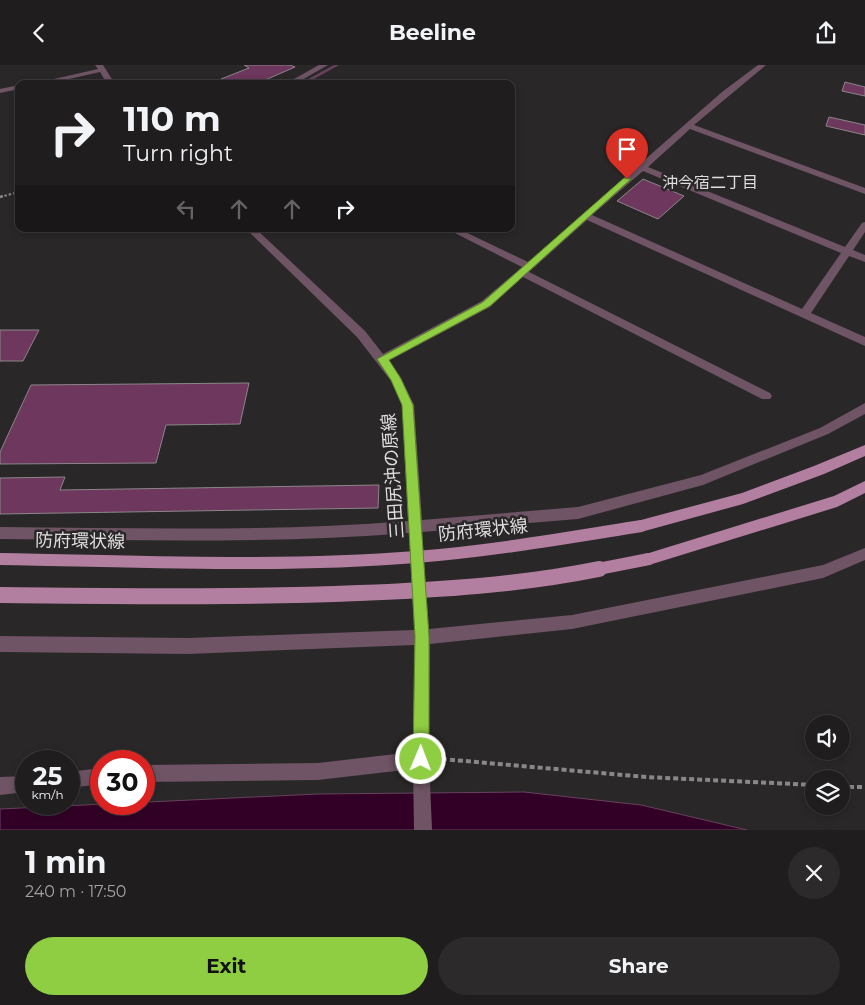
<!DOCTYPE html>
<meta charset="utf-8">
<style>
body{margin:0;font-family:Montserrat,"Noto Sans JP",sans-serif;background:#2d2a2c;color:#f1f3f6;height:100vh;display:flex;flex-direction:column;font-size:19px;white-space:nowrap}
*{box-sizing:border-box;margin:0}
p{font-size:16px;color:#a2a2a4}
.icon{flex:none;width:28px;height:28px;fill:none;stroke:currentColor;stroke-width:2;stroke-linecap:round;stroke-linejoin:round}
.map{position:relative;height:765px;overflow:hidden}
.side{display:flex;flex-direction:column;background:#201d1f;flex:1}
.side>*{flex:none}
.banner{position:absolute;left:15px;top:15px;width:500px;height:152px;border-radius:10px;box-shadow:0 2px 8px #0003,0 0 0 1px #3d3b3d;background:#201d1f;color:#f1f3f6;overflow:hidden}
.controls{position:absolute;left:805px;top:650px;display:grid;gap:10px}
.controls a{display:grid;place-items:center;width:45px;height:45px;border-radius:50%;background:#201d1f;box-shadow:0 2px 8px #0003,0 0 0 1px #3d3b3d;font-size:25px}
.speed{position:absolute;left:15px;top:685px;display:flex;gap:10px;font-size:25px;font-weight:700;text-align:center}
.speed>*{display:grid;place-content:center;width:65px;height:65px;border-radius:50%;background:#201d1f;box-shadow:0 2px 8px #0003,0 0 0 1px #3d3b3d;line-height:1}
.speed small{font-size:12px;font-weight:400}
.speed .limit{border:8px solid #d22;background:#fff;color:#111}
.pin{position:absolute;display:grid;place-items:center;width:42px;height:42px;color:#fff;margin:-51px -21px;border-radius:50% 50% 50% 0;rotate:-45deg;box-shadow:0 0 5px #0007}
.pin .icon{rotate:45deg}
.me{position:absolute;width:55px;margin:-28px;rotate:1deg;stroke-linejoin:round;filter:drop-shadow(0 0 4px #0008)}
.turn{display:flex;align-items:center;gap:18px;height:105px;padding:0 25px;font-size:22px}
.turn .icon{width:65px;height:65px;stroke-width:2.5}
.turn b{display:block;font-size:35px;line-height:42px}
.lanes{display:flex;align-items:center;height:48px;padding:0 25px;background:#0003;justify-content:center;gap:25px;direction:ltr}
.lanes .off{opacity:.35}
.round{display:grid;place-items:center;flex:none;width:52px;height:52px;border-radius:26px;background:#2d2a2c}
.overview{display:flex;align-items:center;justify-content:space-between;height:85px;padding:0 25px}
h1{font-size:30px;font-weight:700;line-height:38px}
.primary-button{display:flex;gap:10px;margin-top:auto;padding:10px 25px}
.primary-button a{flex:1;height:58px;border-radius:30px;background:#8fcd42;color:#111;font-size:20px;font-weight:700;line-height:58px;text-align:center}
.primary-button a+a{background:#2d2a2c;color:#f1f3f6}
header{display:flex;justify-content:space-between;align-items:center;height:65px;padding:0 25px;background:#201d1f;font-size:22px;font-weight:700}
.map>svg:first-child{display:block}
</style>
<header><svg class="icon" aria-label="back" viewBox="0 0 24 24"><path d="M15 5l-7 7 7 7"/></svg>Beeline<svg class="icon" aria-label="share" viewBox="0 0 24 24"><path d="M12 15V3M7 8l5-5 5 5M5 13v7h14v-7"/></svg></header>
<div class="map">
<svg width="865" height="765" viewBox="0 0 865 765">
<rect width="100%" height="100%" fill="#2a2729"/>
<path fill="#320026" stroke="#66425d" d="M524 727 641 740 747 765H0V744L318 729Z"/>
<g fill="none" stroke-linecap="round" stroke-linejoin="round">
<path fill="#66425d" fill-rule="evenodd" d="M334 0H339L305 19H299Z"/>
</g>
<g fill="#6e375d" stroke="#8b8689">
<path d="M244 0H290L295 2 256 19H229L221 14 249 3Z"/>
<path d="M845 17 865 22V31L842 26Z"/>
<path d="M829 52 865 60V70L826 61Z"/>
<path d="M643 114 684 131 658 154 617 136Z"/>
<path d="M0 265H39L23 296H0Z"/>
<path d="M249 318 240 359 166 360 156 398 0 399V387L31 320Z"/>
<path d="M65 412 60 425 379 420 378 443 0 449V413Z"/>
</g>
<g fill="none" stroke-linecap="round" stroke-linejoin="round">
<path stroke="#898788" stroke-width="2" stroke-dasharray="2.5 2" stroke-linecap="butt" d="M0 132 19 127"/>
<path stroke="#898788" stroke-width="2.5" stroke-dasharray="3 2" stroke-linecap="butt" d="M0 132 3 131"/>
<g stroke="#898788" stroke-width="4" stroke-dasharray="5 3" stroke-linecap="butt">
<path d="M442 694 646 712 814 720"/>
<path d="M841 722H865"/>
</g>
<g fill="#6e5464" fill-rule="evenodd">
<path d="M95 0H103L115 19H107L100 7 47 19H32L98 4Z"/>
<path d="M319 0H328L295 19H285Z"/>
<path d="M758 0H766L694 60 865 123V129L690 64 648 102 845 182 862 158 865 157V167L853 185 865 190V197L849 191 811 248 865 272V281L587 155 529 207 770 328 772 331 770 334H762L523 212 490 242 388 296 400 311 414 340 422 455 578 442 701 410 820 363 865 338V349L828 369 703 420 578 454 422 467 429 564 572 550 823 500 865 483V495L823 513 572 564 430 579 429 694 432 765H414L413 704 318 715 144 717V700L318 698 413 687 414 580 188 589 0 587V571L188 573 414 565 409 468C273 479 136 475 0 474V462C136 463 273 467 408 456L402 340 391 316 357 272 246 164H256L365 266 383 289 482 236 522 202 447 164H459L528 197 722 27ZM643 106 841 188 802 244 592 150Z"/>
<path d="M19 20V24L0 28V24Z"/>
<path d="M101 703V719L69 723V707Z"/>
<path d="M26 711V727L0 730V712Z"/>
</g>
<g fill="#b37fa1" fill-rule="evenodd">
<path d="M865 380V391L824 409 743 439 641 467 636 465 634 461 636 457 641 455 742 428 814 401Z"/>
<path d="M865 416V428L837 442 649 500 644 499 642 494 644 489 649 488 834 431Z"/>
</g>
<g stroke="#b37fa1" stroke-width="12">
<path d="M0 494C138 496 278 503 416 492 492 486 566 473 641 461"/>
<path d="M593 505 649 494"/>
</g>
<path stroke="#b37fa1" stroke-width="16" d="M0 530C120 531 239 533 359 528 439 525 520 520 599 504"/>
</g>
<path fill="#8fcd42" stroke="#5d852b" d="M624 113 631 114 490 241 389 295 401 314 413 340 429 572V694L426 699 421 701 416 699 413 694 415 572 402 340 391 315 377 294 483 237Z"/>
<g text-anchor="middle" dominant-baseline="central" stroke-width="5" stroke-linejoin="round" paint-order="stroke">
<g font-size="16" fill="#dfddde" stroke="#2a2729">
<text x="710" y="117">沖今宿二丁目</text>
</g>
<g font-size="18" fill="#dfddde" stroke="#2a2729">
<text transform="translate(393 411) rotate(-94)">三田尻沖の原線</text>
<text transform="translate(483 465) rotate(-6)">防府環状線</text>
<text transform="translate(80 476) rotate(1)">防府環状線</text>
</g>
</g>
</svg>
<div class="controls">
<a><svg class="icon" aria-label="sound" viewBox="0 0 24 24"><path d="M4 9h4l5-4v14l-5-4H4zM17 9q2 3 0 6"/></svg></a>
<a><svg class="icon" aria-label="layers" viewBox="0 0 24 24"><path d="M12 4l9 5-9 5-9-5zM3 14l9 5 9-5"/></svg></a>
</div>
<div class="speed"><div>25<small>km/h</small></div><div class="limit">30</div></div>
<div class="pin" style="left:627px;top:114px;background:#d93025"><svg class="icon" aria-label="arrive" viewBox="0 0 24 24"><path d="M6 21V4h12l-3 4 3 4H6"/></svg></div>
<svg class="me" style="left:421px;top:694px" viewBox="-20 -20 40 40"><circle r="17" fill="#8fcd42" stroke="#fff" stroke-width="3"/><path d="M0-11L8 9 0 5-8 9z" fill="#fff"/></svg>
<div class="banner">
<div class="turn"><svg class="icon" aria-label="right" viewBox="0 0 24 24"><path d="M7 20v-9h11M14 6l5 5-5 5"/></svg><div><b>110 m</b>Turn right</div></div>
<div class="lanes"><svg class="icon off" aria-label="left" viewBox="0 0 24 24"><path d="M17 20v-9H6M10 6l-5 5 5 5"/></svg><svg class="icon off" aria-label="ahead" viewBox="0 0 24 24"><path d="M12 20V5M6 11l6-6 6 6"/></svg><svg class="icon off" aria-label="ahead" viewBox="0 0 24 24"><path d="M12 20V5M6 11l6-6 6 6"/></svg><svg class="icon" aria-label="right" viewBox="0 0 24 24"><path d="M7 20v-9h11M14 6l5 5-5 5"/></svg></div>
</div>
</div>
<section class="side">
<div class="overview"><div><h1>1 min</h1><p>240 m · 17:50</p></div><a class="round"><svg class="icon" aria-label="close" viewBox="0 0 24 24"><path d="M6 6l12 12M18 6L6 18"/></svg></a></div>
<div class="primary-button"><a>Exit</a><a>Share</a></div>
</section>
